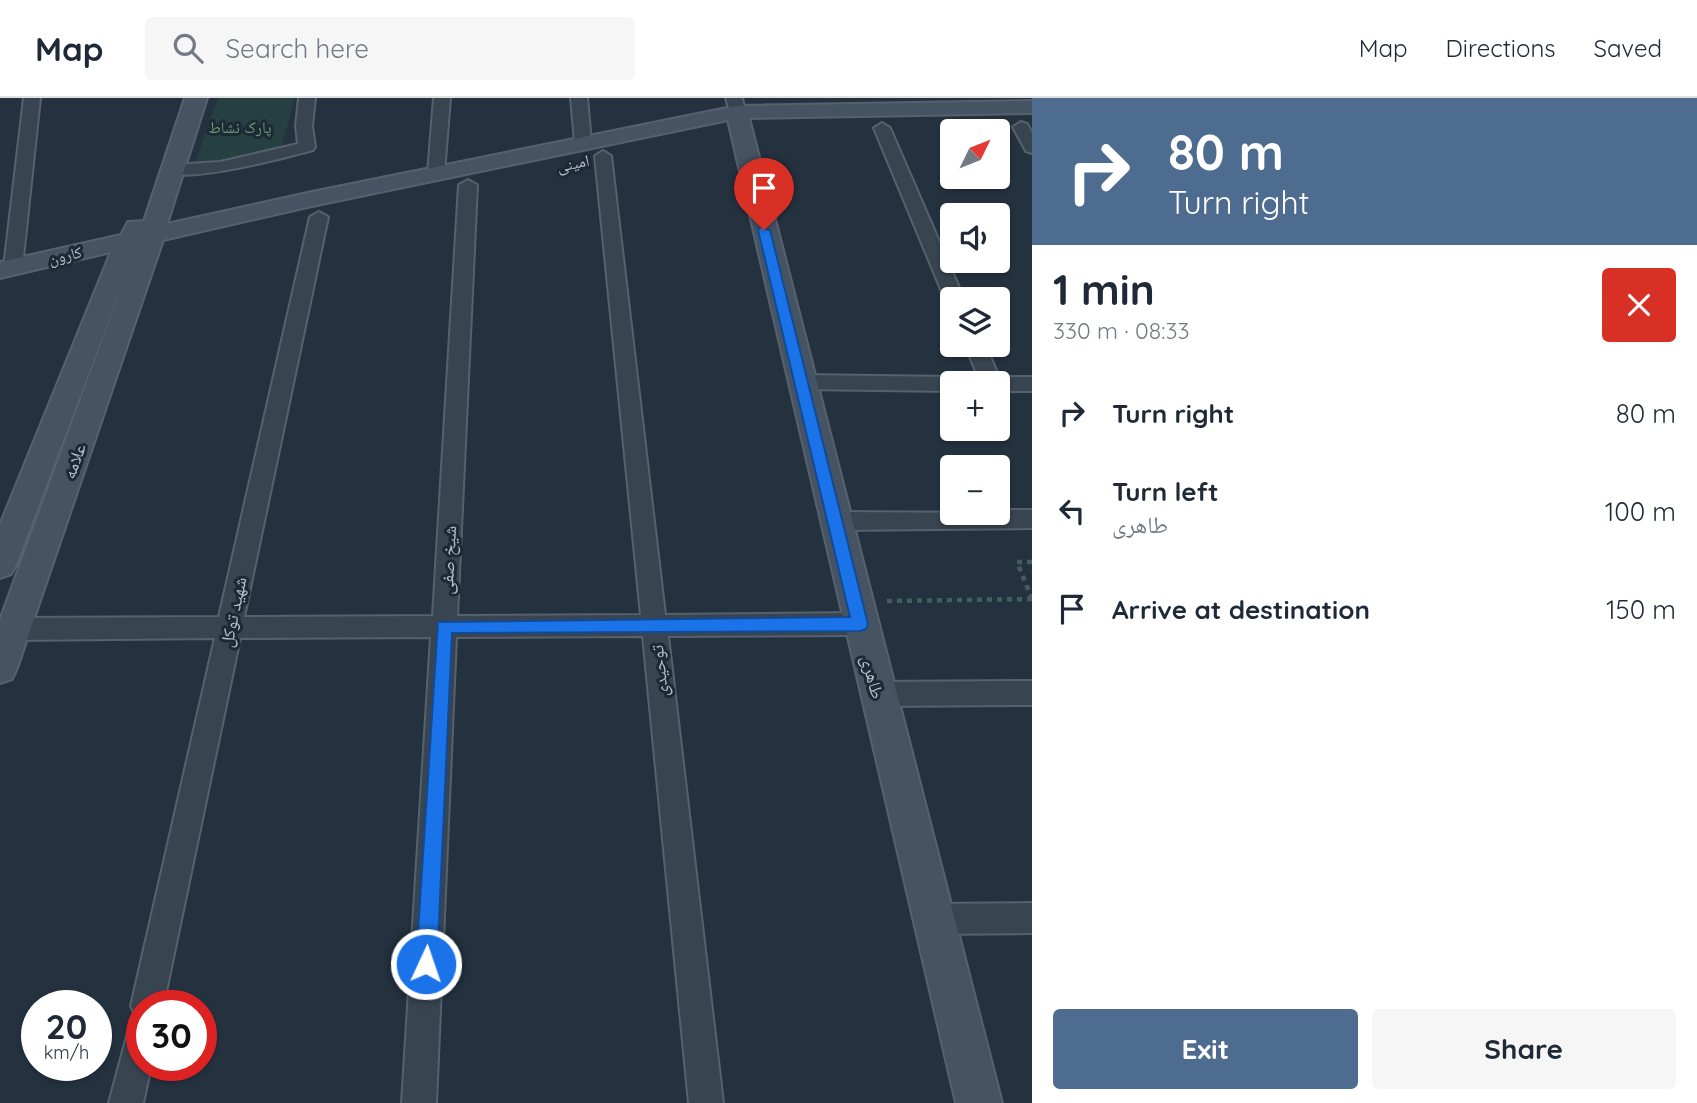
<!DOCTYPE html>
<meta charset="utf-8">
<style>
body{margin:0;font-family:Quicksand,"Noto Naskh Arabic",sans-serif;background:#f6f6f7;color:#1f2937;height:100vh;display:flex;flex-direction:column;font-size:26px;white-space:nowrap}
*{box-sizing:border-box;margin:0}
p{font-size:23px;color:#747a83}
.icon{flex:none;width:38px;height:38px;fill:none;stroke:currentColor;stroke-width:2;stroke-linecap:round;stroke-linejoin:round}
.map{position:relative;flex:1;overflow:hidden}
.details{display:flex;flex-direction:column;background:#fff;width:665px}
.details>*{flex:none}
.hud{background:#4e6c90;color:#fff;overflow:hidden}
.needle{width:46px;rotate:47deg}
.buttons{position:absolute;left:940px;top:21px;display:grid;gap:14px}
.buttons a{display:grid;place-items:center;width:70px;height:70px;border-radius:7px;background:#fff;box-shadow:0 2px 5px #0004;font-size:35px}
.speed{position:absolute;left:21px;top:892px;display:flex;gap:14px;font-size:35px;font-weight:700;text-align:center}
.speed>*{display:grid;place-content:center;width:91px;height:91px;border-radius:50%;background:#fff;box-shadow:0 2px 5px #0004;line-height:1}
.speed small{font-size:18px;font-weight:400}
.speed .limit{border:10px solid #d22;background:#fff;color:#111}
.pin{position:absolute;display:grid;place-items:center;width:60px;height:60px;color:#fff;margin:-72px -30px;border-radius:50% 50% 50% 0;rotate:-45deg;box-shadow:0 0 7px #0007}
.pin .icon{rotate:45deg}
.me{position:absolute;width:77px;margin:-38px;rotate:3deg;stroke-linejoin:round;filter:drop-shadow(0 0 5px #0008)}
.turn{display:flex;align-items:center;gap:24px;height:147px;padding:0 21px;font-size:32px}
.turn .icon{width:91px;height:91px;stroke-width:2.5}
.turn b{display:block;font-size:49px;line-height:60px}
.round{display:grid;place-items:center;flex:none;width:74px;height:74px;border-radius:7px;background:#f6f6f7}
.summary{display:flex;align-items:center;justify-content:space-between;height:119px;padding:0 21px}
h1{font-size:42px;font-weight:700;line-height:52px}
.cta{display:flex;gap:14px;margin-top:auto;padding:14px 21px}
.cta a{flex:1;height:80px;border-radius:7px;background:#4e6c90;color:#fff;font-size:28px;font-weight:700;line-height:80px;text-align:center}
.cta a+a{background:#f6f6f7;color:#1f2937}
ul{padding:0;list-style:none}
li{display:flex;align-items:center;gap:21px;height:98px;padding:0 21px}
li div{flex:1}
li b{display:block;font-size:26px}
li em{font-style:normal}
header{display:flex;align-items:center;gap:42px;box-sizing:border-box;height:98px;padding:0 35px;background:#fff;border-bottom:2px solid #e0e1e3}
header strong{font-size:33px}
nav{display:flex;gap:38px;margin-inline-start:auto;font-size:24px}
.search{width:490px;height:63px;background:#f6f6f7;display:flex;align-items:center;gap:18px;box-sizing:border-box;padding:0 24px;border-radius:7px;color:#747a83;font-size:26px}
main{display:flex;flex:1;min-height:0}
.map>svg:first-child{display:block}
</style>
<header>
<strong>Map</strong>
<div class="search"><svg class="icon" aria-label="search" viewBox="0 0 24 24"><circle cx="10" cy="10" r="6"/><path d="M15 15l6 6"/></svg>Search here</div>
<nav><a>Map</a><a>Directions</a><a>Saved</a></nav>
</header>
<main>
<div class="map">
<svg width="1032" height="1005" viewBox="0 0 1032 1005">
<rect width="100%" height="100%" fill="#243240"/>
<path fill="#264041" d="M218 0H295L281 50 194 68Z"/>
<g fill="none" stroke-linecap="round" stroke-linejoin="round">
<defs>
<g id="street">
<path d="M24 0H40L22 169 13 175 4 169Z"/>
<path d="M299 0H315L312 28 315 49 313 52C288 59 178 88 163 72L171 67 220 64 298 46 296 28Z"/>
<path d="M434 0H450L444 75 436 80 428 75Z"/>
<path d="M571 0H587L591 44 589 47H577L575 44Z"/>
<path d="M726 0H742L745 14 743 17H731Z"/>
<path d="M1021 24 1027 26 1032 35V55L1026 53 1013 29Z"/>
<path d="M882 25 890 30 964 201H952V206L945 201 874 30Z"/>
<path d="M603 53 611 58 665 517 860 515 869 519 872 526 869 533 860 537 668 538 723 1005H689L643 538 456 539 436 1005H402L431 539 240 540 163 908H142V968H151L143 1005H109L131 923 137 920 131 908 215 540 14 542 5 538 1 531 5 524 14 520 219 519 310 119 319 114 328 119 244 519 433 518 459 87 468 82 477 87 457 518 641 517 595 58Z"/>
<path d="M965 247H985L999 279H1032V293H998V285H981Z"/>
<path d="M801 277 952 279 959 281 962 285H952V293L801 291 794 289 791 284 794 279Z"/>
<path d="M998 412H1032V430L835 432 827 429 823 423 827 417 835 414 998 415Z"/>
<path d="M1032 583V607L877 608 868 604 864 596 868 588 877 584Z"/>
<path d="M1032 805V835L932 836 921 832 917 821 921 810 932 806Z"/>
</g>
<path id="secondary" d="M185 0H207L167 126 312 94 737 8 1032 3V15L749 20 1002 1005H956L728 22 312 108 163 142 17 570 12 581 0 585V522L129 169 16 467 11 476 0 480V427L111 154 0 180V164L121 137 128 124 144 123Z"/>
</defs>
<use href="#street" stroke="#56616d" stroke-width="4"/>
<use href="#secondary" stroke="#56616d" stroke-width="4"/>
<g stroke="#445d5d" stroke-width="4.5" stroke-dasharray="5 5" stroke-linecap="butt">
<path d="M1032 464H1017L1032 501"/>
<path d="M887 503 1032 501"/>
</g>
<use href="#street" fill="#384450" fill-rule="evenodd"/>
<use href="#secondary" fill="#465363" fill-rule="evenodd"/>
</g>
<path fill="#1a73e8" stroke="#114b97" stroke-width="2" d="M760 129 770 132 868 526 866 531 860 533 452 535 437 866 434 874 426 876 419 874 416 866 438 524 850 519 758 132Z"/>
<g text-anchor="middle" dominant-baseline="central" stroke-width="6" stroke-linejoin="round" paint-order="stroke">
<g font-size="16" fill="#6a9c71" stroke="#1d2935">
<text x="240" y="29">پارک نشاط</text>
</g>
<g font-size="16" fill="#b4beca" stroke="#1d2935">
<text transform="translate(573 65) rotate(-12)">امینی</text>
<text transform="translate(65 157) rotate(-13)">کارون</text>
</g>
<g font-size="18" fill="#b4beca" stroke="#1d2935">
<text transform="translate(74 363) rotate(-70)">علامه</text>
<text transform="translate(448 462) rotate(-87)">شیخ صفی</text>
<text transform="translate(233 514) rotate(-78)">شهید توکل</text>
<text transform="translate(659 573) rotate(-96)">توحیدی</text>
<text transform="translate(873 579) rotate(76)">طاهری</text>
</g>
</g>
</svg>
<div class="buttons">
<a><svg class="needle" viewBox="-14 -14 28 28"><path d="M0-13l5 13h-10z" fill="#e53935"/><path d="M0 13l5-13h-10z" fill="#747a83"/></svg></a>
<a><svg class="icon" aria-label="sound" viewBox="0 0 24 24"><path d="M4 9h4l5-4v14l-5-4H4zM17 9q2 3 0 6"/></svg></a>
<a><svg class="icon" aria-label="layers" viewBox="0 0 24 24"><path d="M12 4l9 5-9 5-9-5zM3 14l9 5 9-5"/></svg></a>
<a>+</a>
<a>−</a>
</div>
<div class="speed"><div>20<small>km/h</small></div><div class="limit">30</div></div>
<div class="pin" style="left:764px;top:132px;background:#d93025"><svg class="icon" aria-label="arrive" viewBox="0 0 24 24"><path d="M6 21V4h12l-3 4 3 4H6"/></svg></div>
<svg class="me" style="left:426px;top:866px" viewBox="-20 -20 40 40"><circle r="17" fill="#1a73e8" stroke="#fff" stroke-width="3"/><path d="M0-11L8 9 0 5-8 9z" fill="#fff"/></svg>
</div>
<section class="details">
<div class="hud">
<div class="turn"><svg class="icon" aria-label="right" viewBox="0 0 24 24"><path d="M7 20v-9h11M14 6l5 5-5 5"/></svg><div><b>80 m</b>Turn right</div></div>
</div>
<div class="summary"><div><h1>1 min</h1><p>330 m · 08:33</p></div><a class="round" style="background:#d93025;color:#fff"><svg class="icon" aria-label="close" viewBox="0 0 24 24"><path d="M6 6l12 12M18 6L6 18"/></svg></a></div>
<ul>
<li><svg class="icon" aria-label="right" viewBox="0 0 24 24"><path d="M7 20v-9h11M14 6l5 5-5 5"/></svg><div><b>Turn right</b></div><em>80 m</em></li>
<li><svg class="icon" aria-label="left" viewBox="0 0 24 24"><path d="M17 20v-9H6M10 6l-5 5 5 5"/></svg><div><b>Turn left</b><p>طاهری</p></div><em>100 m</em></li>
<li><svg class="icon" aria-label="arrive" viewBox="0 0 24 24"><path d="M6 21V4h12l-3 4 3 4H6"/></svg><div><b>Arrive at destination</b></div><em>150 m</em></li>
</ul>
<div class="cta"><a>Exit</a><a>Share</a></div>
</section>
</main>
